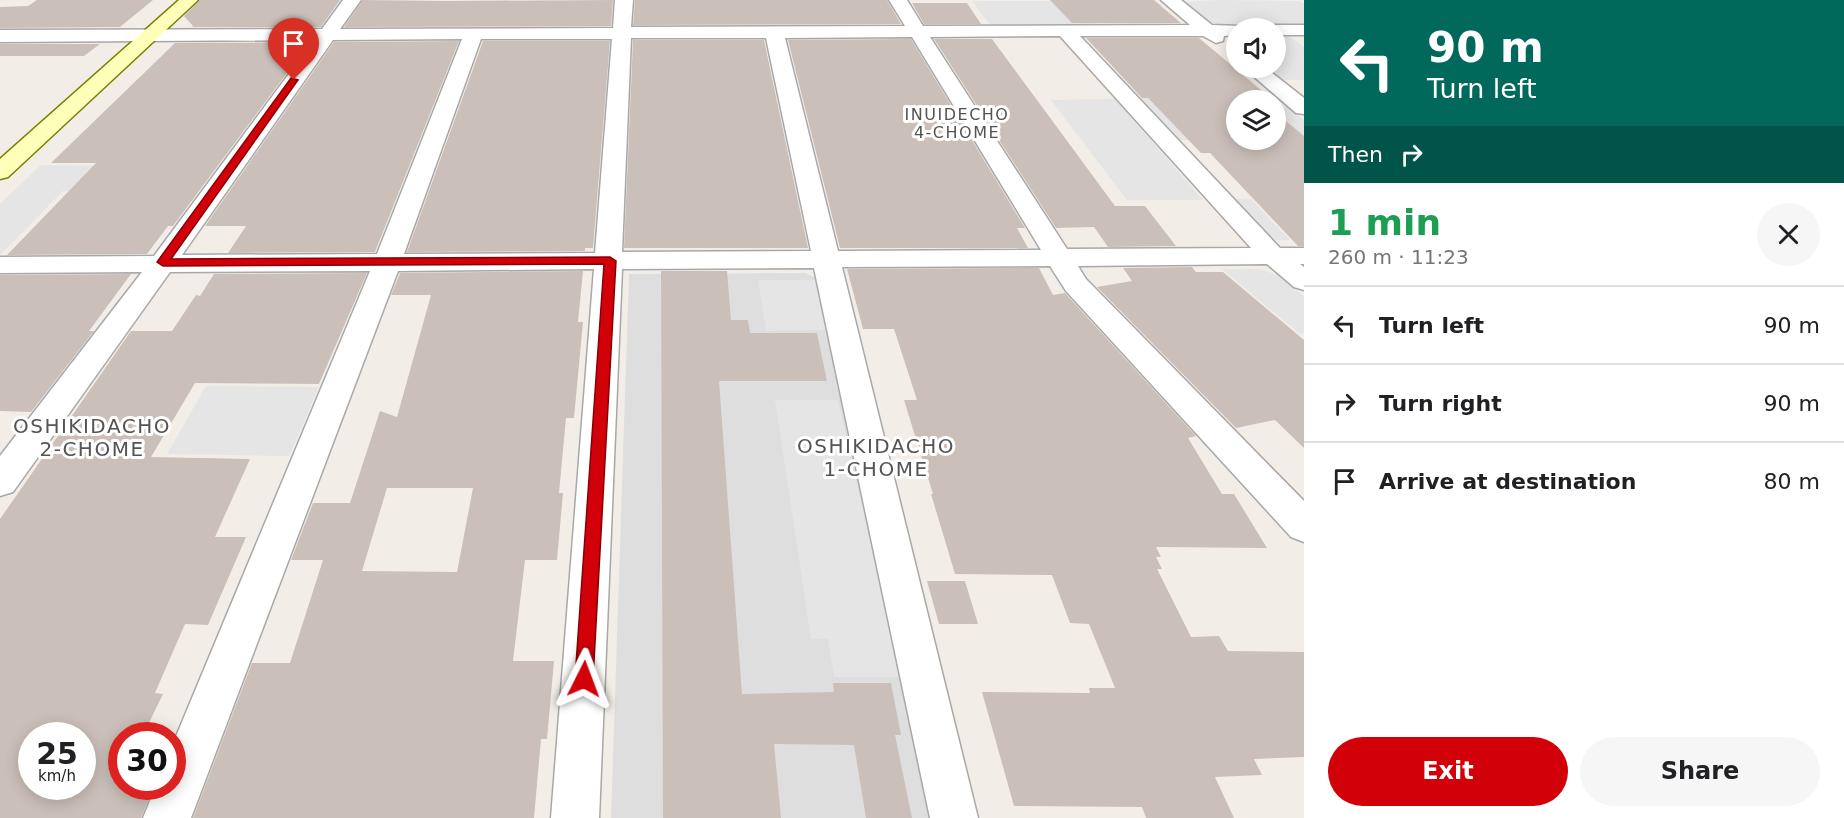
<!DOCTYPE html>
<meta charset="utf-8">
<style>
body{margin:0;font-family:"DejaVu Sans",sans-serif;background:#f6f6f6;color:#202124;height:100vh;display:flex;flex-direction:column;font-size:22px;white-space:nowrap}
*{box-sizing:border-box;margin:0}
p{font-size:20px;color:#757577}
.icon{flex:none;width:33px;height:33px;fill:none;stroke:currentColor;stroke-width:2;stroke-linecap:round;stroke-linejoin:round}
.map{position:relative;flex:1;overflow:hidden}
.details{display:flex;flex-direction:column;background:#fff;width:540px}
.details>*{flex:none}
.hud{background:#00695c;color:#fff;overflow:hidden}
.fabs{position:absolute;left:1226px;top:18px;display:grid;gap:12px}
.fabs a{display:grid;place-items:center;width:60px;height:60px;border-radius:50%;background:#fff;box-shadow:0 3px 15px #0003;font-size:30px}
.speed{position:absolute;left:18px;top:722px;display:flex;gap:12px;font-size:30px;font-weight:700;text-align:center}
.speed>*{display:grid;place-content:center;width:78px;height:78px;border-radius:50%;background:#fff;box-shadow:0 3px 15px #0003;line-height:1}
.speed small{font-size:15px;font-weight:400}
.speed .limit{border:9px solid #d22;background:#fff;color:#111}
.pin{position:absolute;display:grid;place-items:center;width:51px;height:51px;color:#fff;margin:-62px -26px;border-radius:50% 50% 50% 0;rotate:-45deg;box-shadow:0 0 6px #0007}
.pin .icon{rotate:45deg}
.me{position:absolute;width:66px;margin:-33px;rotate:3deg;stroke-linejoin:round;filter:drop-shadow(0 0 4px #0008)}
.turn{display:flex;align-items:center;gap:21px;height:126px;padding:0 24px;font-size:27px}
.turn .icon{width:78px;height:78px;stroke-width:2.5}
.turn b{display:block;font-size:42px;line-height:51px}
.then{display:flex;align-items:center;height:57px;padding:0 24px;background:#0003;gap:12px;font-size:22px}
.round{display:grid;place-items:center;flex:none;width:63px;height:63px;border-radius:32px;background:#f6f6f6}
.summary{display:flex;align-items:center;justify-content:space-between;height:102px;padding:0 24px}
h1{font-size:36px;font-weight:700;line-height:45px;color:#1e9e55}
.action{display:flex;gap:12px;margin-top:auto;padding:12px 24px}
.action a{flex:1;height:69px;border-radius:36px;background:#d20009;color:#fff;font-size:24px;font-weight:700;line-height:69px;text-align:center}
.action a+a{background:#f6f6f6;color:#202124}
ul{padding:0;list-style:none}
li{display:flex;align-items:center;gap:18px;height:78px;padding:0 24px;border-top:2px solid #e0e0e0}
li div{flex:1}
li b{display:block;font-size:22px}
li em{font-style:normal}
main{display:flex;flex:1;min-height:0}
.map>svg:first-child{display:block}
</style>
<main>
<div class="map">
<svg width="1304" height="818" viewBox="0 0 1304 818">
<rect width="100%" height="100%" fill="#f2eee7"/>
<path fill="#dfdede" d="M805 273 816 278 932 818H611L629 274Z"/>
<g fill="#e5e5e5">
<path d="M1218 0 1300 1 1304 4V24L1219 25 1208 21 1183 2Z"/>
<path d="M972 1H1073L1097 25 991 26Z"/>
<path d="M1275 34H1286L1304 47V80H1282L1267 68H1275Z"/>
<path d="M1130 92H1149L1195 140H1175Z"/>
<path d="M1115 99 1203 200H1127L1051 100Z"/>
<path d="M1275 107H1289L1304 120V144H1253L1247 140H1275V124H1290L1275 110Z"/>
<path d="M41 165 130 166 107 192 63 191 0 255V204Z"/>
<path d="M1229 199H1251L1290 240H1266Z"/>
<path d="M1222 269H1260L1277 275 1304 296V333L1300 334Z"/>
<path d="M758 280H815L826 330 766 331Z"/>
<path d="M206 386 319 387 289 456 167 454Z"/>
<path d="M775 400H838L901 677H834L828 639H811Z"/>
</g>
<g fill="#cbc0b9" fill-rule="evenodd">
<path d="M37 0H153L120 27 0 28V7L28 6Z"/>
<path d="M200 0H340L321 27H192L193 26 184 16Z"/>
<path d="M363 0 445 1 613 0 611 26 344 27Z"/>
<path d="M635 0H887L901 24 633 25Z"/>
<path d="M1050 0H1154L1181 23H1072Z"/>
<path d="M912 3H967L981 24H924Z"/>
<path d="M1086 38H1199L1273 100H1236V140H1275V112L1304 136V246H1298L1210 153H1201L1148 98H1142Z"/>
<path d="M911 39 1025 228H1017L1028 248H840L788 40Z"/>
<path d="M934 39H992L1115 206H1145L1176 246 1108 247 1094 227 1056 228Z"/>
<path d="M633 40H764L808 248H624Z"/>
<path d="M459 41 375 252 228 253 246 226H205L334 42Z"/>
<path d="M483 41H610L593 248H585V251L407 252Z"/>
<path d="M310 42 173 226H168L147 254 7 255 96 163H51L175 43Z"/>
<path d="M0 44H100L84 56H0Z"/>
<path d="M1192 267 1196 272H1223L1304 340V448L1275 420 1236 428 1097 287 1132 281 1123 268Z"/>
<path d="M1039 268 1053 295 1065 293 1196 436 1188 438 1222 494H1234L1267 548 1156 547 1161 557H1156L1162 569H1157L1191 637 1219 636 1228 651 1304 652V757L1254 759 1262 775 1215 777 1234 818H1146L1142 807 1014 806 982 692 1090 693 1089 688H1115L1089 624 1070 623 1052 575 955 574 931 494H933L904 400H917L894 329H863L847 269Z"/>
<path d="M583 271 578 322H583L574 418H566L559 493H563L557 560H525L513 661H554L547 739H541L534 818H193L252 663H290L323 560H291L313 503H350L380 411 397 417 431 295H391L400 273ZM387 488H473L457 572 362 571Z"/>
<path d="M661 271H727L731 320H748L750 333H817L827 381H719L742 694 834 692 833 683H891L901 735H895L912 818H866L854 745 774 744 781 818H663Z"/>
<path d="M367 273 319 384 195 383 151 457 250 459 215 537H246L208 625 185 624 155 693 163 694 143 735H122L120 786H154L141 818H0V519L131 331H172L196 295 200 296 214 274ZM32 735H82V786H32Z"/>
<path d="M131 274 89 331H94L31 412 0 411V275Z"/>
<path d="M927 581H965L978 624H939Z"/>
</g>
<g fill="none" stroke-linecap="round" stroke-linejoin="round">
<defs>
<g id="street">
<path d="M343 0H361L340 29 613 28 615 0H633L631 27 905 26 889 0H907L923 26 1190 25 1161 0H1181L1212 25 1242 26 1244 28H1236V35L1224 36 1223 41 1216 43 1203 36H1080L1280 248H1304V264H1300L1304 267V290L1294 287 1267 264 1078 266 1086 279 1304 501V542L1291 537 1066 291 1050 266 842 267 978 818H930L814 268 622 269 599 818H551L594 269 398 271 191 818H143L156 786H172V746L370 271 170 272 13 492 0 496V456L142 272 0 273V257L154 256 314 40 0 42V30L322 29ZM1060 36 1251 248 1067 249 930 37ZM912 37 1041 250 838 251 785 38ZM631 38H766L811 251 622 252ZM462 39 377 254 182 255 333 40ZM481 39H612L595 253 404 254Z"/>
<path d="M1275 25H1304V35H1275V28H1267Z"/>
<path d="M1244 68H1266L1304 98V114L1296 113Z"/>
</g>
<path id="secondary" d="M179 0H198L8 177 0 179V159Z"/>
</defs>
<use href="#street" stroke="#a8a8a8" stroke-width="3"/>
<use href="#secondary" stroke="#778000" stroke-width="3"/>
<use href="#street" fill="#fff" fill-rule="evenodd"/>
<use href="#secondary" fill="#feffb8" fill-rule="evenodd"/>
</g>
<path fill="#d20009" stroke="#880006" stroke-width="1.5" d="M291 78 298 80 171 259 610 257 616 261 593 679 590 685 584 687 578 685 575 679 604 264 163 266 157 262Z"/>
<g text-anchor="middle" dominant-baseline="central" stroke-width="6" stroke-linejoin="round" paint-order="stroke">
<g font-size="16" letter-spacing="1.5" fill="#545454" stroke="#fff">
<text x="957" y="114">INUIDECHO<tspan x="957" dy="18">4-CHOME</tspan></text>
</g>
<g font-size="20" letter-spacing="1.5" fill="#545454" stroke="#fff">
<text x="92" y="426">OSHIKIDACHO<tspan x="92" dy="23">2-CHOME</tspan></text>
<text x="876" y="446">OSHIKIDACHO<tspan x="876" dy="23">1-CHOME</tspan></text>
</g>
</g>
</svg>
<div class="fabs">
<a><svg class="icon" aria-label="sound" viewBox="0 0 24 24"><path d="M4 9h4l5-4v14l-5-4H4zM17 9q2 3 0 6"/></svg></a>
<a><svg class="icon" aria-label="layers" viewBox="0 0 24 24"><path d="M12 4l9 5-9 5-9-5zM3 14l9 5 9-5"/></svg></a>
</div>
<div class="speed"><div>25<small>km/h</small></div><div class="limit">30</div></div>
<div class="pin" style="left:294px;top:80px;background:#d93025"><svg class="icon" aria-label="arrive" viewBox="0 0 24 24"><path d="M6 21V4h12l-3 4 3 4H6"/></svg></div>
<svg class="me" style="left:584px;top:679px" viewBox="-20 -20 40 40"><path d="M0-17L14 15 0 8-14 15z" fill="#d20009" stroke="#fff" stroke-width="4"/></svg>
</div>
<section class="details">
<div class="hud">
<div class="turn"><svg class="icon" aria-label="left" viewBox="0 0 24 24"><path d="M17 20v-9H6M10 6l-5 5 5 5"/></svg><div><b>90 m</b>Turn left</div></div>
<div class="then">Then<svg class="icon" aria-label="right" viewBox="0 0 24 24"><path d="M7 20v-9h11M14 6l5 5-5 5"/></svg></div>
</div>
<div class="summary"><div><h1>1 min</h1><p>260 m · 11:23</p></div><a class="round"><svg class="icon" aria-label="close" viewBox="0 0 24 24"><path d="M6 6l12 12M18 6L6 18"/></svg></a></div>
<ul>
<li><svg class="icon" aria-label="left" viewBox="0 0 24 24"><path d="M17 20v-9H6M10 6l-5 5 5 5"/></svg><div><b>Turn left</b></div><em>90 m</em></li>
<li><svg class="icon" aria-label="right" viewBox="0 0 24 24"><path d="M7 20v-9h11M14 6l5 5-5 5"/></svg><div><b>Turn right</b></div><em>90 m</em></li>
<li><svg class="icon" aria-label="arrive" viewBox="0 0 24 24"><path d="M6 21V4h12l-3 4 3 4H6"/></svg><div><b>Arrive at destination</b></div><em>80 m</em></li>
</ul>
<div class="action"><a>Exit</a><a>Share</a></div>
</section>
</main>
